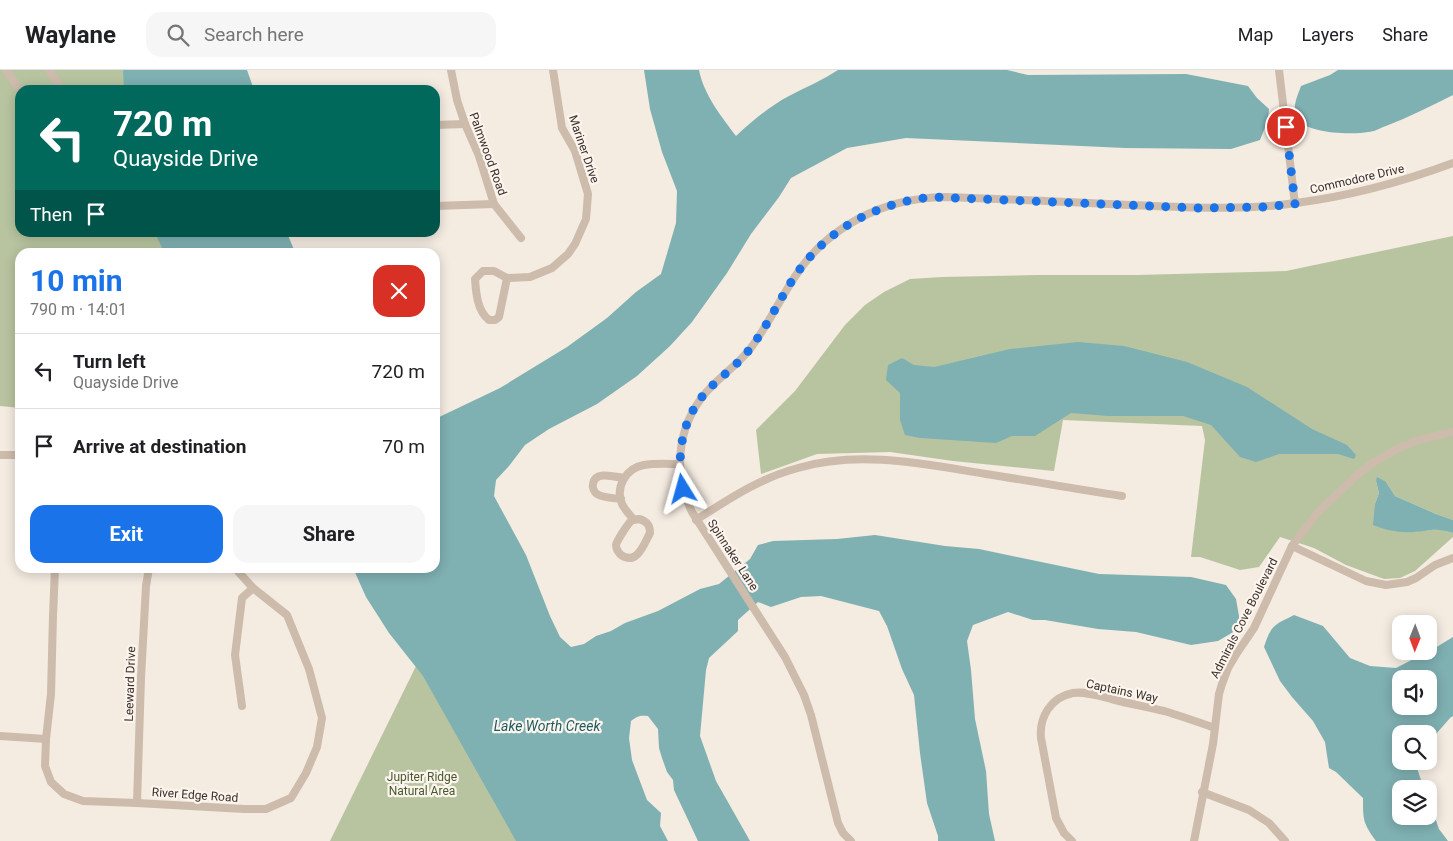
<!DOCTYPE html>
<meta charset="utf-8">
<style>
body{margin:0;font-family:Roboto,sans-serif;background:#f6f6f6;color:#202124;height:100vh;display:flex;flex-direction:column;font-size:19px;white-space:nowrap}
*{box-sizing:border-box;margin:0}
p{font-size:16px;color:#757577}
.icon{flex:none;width:28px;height:28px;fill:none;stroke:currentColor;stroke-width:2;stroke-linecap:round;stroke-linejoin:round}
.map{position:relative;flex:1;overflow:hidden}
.side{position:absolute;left:15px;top:178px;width:425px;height:325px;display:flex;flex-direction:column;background:#fff;border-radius:15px;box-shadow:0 2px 12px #0003}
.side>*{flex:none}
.guide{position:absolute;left:15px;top:15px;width:425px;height:152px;border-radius:15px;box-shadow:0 2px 12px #0003;background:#00695c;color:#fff;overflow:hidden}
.needle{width:32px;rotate:181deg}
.tools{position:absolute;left:1392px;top:545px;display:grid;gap:10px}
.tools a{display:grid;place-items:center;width:45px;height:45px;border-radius:10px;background:#fff;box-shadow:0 2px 12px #0003;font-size:25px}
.pin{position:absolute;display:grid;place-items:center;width:42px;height:42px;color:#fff;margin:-21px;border:2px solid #fff;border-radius:50%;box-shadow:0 1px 5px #0007}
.me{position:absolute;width:55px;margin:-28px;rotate:352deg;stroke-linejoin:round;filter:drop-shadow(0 0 4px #0008)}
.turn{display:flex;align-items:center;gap:18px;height:105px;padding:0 15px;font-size:22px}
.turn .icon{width:65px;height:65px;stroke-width:2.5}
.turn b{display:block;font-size:35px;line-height:42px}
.then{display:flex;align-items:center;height:48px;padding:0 15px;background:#0003;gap:10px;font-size:19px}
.round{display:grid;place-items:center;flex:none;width:52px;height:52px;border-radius:15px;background:#f6f6f6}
.head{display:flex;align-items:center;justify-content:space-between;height:85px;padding:0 15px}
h1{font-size:30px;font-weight:700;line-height:38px;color:#1a73e8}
.button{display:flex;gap:10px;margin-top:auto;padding:10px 15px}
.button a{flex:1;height:58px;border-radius:15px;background:#1a73e8;color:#fff;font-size:20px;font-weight:700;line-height:58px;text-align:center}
.button a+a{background:#f6f6f6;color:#202124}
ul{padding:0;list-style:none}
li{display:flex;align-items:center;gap:15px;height:75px;padding:0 15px;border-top:1px solid #e0e0e0}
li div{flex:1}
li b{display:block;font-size:19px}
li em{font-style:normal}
header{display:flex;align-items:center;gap:30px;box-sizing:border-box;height:70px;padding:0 25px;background:#fff;border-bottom:1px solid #e0e0e0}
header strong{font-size:24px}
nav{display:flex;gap:28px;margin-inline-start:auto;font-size:18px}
.search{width:350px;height:45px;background:#f6f6f6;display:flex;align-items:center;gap:12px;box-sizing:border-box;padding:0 18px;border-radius:15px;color:#757577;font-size:19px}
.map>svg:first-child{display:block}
</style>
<header>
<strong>Waylane</strong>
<div class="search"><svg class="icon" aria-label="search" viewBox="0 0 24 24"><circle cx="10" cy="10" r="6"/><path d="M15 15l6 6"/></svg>Search here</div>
<nav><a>Map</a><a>Layers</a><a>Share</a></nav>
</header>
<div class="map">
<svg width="1453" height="771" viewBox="0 0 1453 771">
<rect width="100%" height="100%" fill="#f4ebe1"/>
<g fill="#b8c4a0">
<path d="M0 0H126L124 20H20V162L164 163 175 182H20V338L0 336Z"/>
<path d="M1453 166V450L1436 444 1395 426 1386 412 1376 411 1379 423 1375 434 1411 462 1440 459 1453 463V467L1415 501 1400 508 1384 509 1346 495 1314 478 1280 467 1259 497 1240 500 1200 487H1191L1205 370 1202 356 1063 350 1054 401 953 391 890 382 817 384 761 404 756 360 795 321 845 255 865 235 884 222 910 209 942 207 1038 205H1137L1286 201Z"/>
<path d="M419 590 519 771H330Z"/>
</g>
<g fill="#7fb0b2" fill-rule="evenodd">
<path d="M123 0H247L254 20H124Z"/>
<path d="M644 0H699C704 25 721 46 736 66 752 51 770 36 789 26 806 17 823 10 838 0H1007L1028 5 1186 4 1248 16 1257 28 1269 39 1268 50 1260 70 1231 79 1125 78 906 68 847 78 791 108 779 127 751 164 727 203 692 252 670 276 637 306 597 334 549 359 525 375 509 396 496 410 494 426 526 485 550 546 560 567 571 577 584 574 596 566 611 561 625 553 658 541 700 519 719 514 750 489 758 475 773 471 837 469 875 465 945 476 979 479 1099 504 1191 507 1226 515 1236 529 1240 552 1235 561 1218 571 1191 575 1136 562 1098 559 1045 550H1033L1008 542 973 555 967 571 971 600 975 649 986 701 989 744 995 771H938V766L927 733 920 683 914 625 902 599 887 556 879 541 821 526 801 527 771 537 758 532 738 550V561L709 588 706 600 700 666 716 711 750 771H698L674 720 673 710 667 702 662 688 659 678 658 659 648 646C640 645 637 646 631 651L629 668 632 690 647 730 661 743 660 756 668 771H516L423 606 389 563 366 527 353 498H435V349L500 318 567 277 607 248 636 222 661 204 676 153 677 121 662 82 650 39Z"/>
<path d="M1338 0H1453V25C1431 36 1409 47 1386 56 1380 58 1374 62 1368 62 1352 65 1302 64 1296 46 1292 36 1298 25 1301 16L1330 5Z"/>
<path d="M155 163H287L295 182H164Z"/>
<path d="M1078 272 1124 276 1187 292 1247 317 1312 359 1347 375 1356 385 1354 389 1338 384H1279L1256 392 1240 387 1211 355 1183 346H1108L1071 343 1035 366H1012L996 373 920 368 905 365 900 350V323L886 310 888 295 902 288 914 295 934 297 1010 279Z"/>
<path d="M1377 407 1386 412 1395 426 1436 444 1453 450V463C1435 457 1431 461 1413 462 1400 463 1385 460 1373 455L1375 434 1379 423 1376 411Z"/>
<path d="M1294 545 1323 556 1350 588 1370 596 1396 598 1435 578 1453 567V646L1450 648 1429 672V664H1401V691H1417L1416 695 1424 719H1401V746H1429V731L1439 759 1448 771H1376C1363 753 1363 750 1363 728L1336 702 1329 698 1325 672 1313 651 1292 627 1280 611 1264 577C1271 555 1274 555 1294 545ZM1401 609H1429V636H1401Z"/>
</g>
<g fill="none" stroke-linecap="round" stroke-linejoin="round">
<g stroke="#cdbbac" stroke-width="8">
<path d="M6 0 20 21"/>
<path d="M49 0 62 20"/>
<path d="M451 0 457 30 465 54 479 86 494 134 521 168"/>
<path d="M1279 0 1295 134"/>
<path d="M435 55 465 54"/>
<path d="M435 136 494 134"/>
<path d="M507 208 499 247 495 250H489C477 241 476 222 475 209L483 201H494L507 208 530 207 552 198 568 184 575 174 586 149 588 124 575 81 562 58 553 0"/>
<path d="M0 385H20"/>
<path d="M621 429C614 428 603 428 597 424 594 422 592 417 593 414 595 400 615 407 624 408"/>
<path d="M639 449C647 451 650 455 650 463 644 474 637 496 621 485 618 482 616 479 616 475 617 470 628 454 631 451 634 449 635 450 639 449Z"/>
<path d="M634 450C630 445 625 440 622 434 615 417 626 398 644 395 655 393 668 394 679 394"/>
<path d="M696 450C729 429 760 408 798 398 859 380 924 394 986 404 1031 411 1076 419 1122 426"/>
<path d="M1292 476 1366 511 1386 515 1407 512 1416 508 1435 495 1453 488"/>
<path d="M55 498 53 546 51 624 46 669 45 696 51 712 64 724 83 731 137 733 244 739H266L291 728 306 703 317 677 322 648 309 599 287 545 253 518 235 498"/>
<path d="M242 636 235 585 242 528 253 518"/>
<path d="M0 666 46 669"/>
<path d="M1202 722 1249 740 1269 753 1285 771"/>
<path d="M137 733 141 608 146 516 149 498"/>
<path d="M851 771 843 763 838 753 811 645 804 625 785 587 692 442C671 399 678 350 712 316 725 303 739 293 750 279 767 257 779 231 794 208 827 156 884 128 945 127 1006 129 1068 132 1130 135 1185 137 1241 141 1296 133 1350 126 1402 112 1453 93"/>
<path d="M1072 771 1064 763 1056 748 1041 668C1039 647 1051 627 1073 623 1087 621 1102 627 1115 630 1131 634 1147 637 1164 641 1181 646 1198 652 1215 658"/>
<path d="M1194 771 1213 674 1219 624 1222 614 1228 598 1237 583 1254 558 1292 476 1316 444 1358 404 1374 392 1403 376 1422 369 1453 362"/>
</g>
</g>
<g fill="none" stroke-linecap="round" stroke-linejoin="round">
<path stroke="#1a73e8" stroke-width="9" stroke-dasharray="0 16.2" d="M683 419C675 380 684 341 714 314 726 303 739 293 749 280 767 257 779 230 795 206 827 159 876 133 932 127L1198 138 1263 137 1295 134 1286 57"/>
</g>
<g text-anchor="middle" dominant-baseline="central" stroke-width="4.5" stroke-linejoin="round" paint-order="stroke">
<g font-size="12" fill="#3b302b" stroke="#fbf5ee">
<text transform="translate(584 79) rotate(71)">Mariner Drive</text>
<text transform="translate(488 84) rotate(70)">Palmwood Road</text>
<text transform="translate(1357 109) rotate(-13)">Commodore Drive</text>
<text transform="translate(733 485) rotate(57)">Spinnaker Lane</text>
<text transform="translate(1244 548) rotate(-63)">Admirals Cove Boulevard</text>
<text transform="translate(130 614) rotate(-88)">Leeward Drive</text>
<text transform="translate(1122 621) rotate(12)">Captains Way</text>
<text transform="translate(195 725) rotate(4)">River Edge Road</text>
</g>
<g font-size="12" fill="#4a5a2e" stroke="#fbf5ee">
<text x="422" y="707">Jupiter Ridge<tspan x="422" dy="14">Natural Area</tspan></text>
</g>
<g font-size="14" font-style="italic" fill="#1f5a5e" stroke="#fbf5ee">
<text x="547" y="656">Lake Worth Creek</text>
</g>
</g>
</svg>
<div class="tools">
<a><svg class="needle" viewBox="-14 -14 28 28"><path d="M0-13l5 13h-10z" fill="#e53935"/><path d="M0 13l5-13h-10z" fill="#757577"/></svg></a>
<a><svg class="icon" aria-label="sound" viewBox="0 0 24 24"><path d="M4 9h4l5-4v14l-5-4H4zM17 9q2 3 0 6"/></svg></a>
<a><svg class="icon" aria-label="search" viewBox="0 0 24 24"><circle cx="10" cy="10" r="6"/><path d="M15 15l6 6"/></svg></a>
<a><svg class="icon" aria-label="layers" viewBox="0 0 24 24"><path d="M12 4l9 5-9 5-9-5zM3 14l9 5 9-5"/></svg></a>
</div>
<div class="pin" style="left:1286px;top:57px;background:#d93025"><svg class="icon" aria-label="arrive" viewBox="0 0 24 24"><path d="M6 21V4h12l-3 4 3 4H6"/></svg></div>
<svg class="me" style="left:683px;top:419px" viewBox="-20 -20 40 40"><path d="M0-17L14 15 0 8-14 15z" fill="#1a73e8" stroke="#fff" stroke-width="4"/></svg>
<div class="guide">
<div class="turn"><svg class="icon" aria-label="left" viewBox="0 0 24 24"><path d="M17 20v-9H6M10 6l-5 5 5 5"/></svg><div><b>720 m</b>Quayside Drive</div></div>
<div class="then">Then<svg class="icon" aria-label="arrive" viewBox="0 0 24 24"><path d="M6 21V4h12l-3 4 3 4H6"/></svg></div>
</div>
<section class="side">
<div class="head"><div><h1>10 min</h1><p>790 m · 14:01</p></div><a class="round" style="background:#d93025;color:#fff"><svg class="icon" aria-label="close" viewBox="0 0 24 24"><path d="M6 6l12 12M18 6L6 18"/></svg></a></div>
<ul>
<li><svg class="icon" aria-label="left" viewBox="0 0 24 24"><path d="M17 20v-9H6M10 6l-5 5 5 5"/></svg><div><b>Turn left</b><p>Quayside Drive</p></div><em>720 m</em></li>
<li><svg class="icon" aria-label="arrive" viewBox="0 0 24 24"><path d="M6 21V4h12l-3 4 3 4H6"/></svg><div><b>Arrive at destination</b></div><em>70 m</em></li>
</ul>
<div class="button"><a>Exit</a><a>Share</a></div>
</section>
</div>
